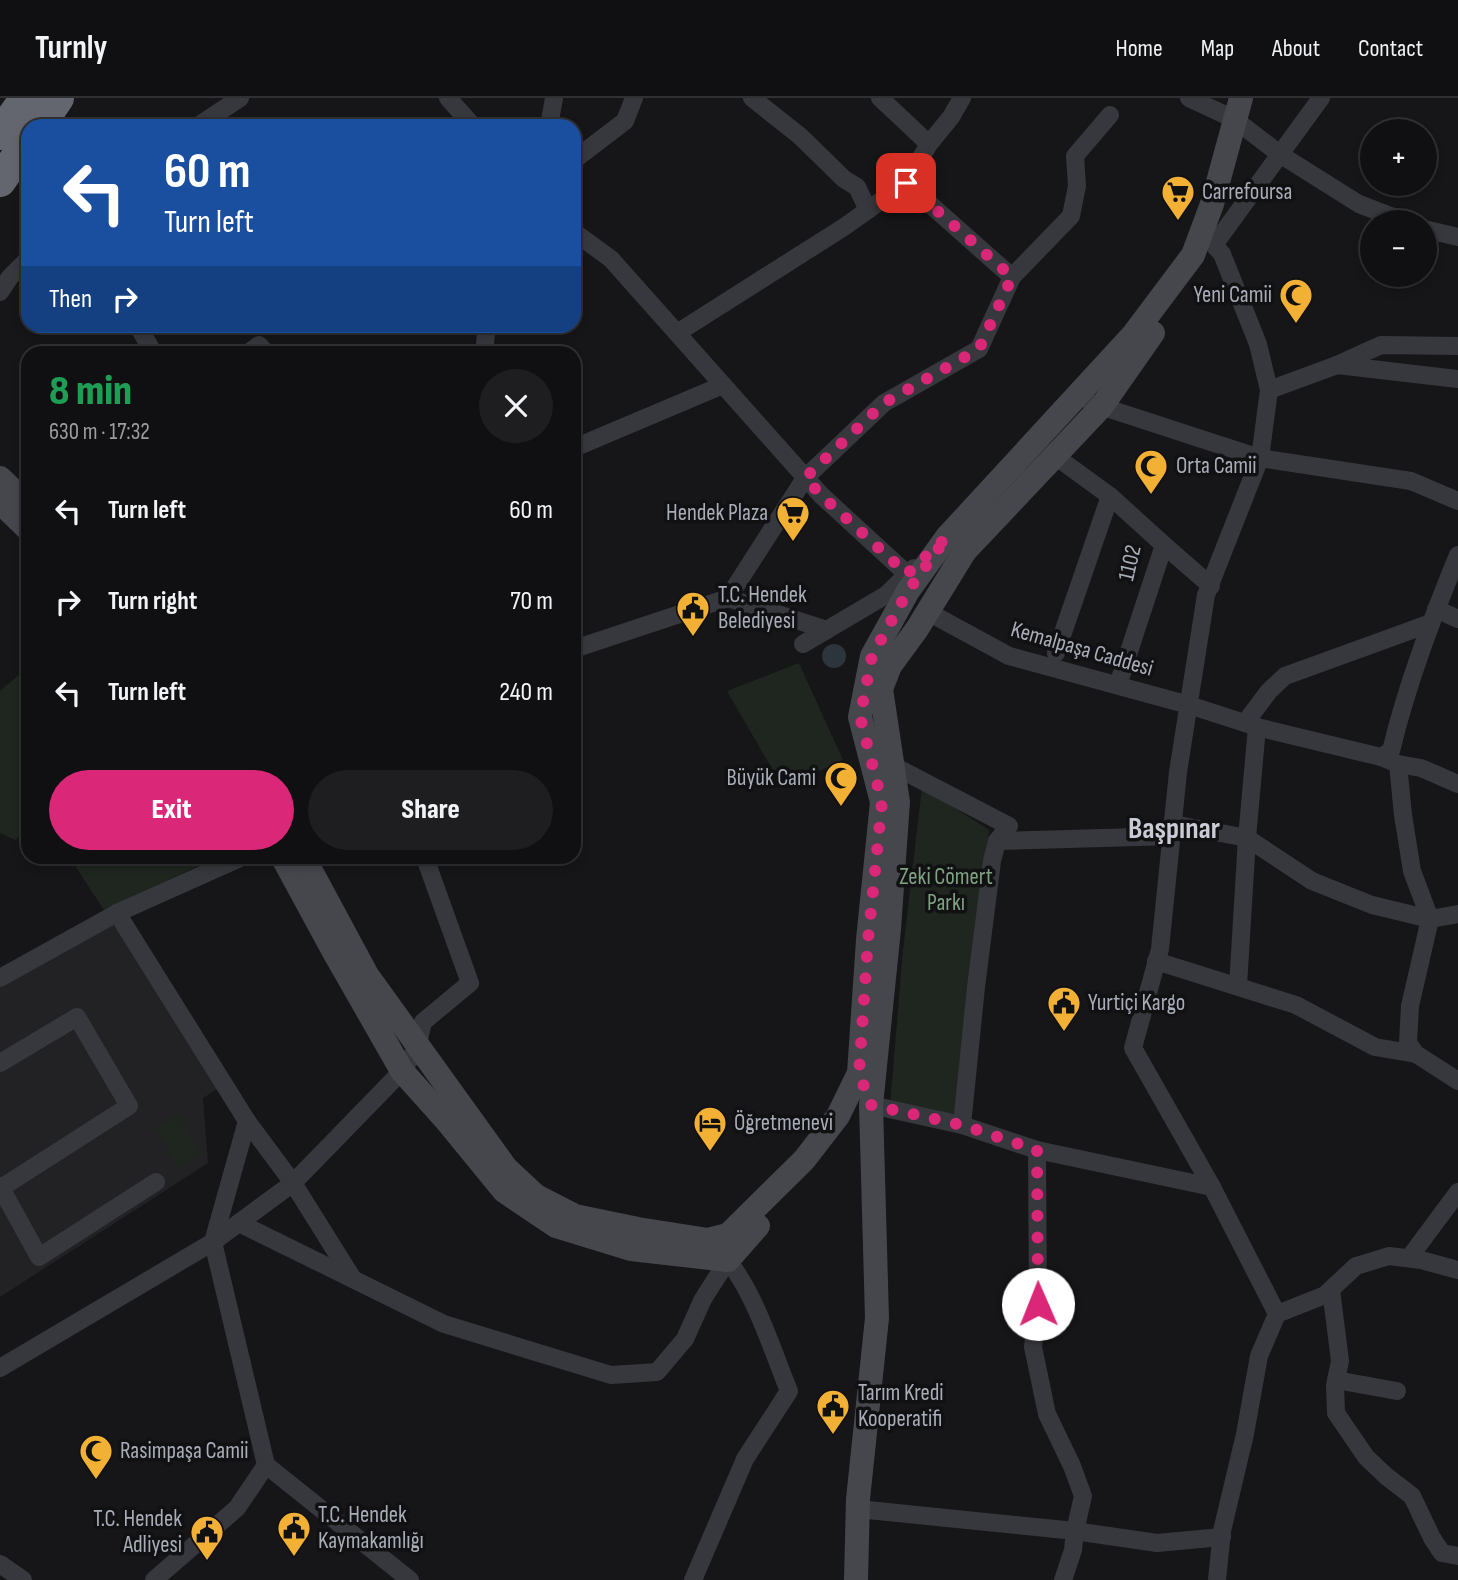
<!DOCTYPE html>
<meta charset="utf-8">
<style>
body{margin:0;font-family:"Sofia Sans Condensed",sans-serif;background:#1e1e20;color:#f1f3f6;height:100vh;display:flex;flex-direction:column;font-size:26px;white-space:nowrap}
*{box-sizing:border-box;margin:0}
p{font-size:23px;color:#9c9d9f}
.icon{flex:none;width:38px;height:38px;fill:none;stroke:currentColor;stroke-width:2;stroke-linecap:round;stroke-linejoin:round}
.map{position:relative;flex:1;overflow:hidden}
.details{position:absolute;left:21px;top:248px;width:560px;height:518px;display:flex;flex-direction:column;background:#101012;border-radius:21px;box-shadow:0 4px 10px #0003,0 0 0 2px #303032}
.details>*{flex:none}
.hud{position:absolute;left:21px;top:21px;width:560px;height:214px;border-radius:21px;box-shadow:0 4px 10px #0003,0 0 0 2px #303032;background:#1a4fa0;color:#fff;overflow:hidden}
.buttons{position:absolute;left:1360px;top:21px;display:grid;gap:14px}
.buttons a{display:grid;place-items:center;width:77px;height:77px;border-radius:50%;background:#101012;box-shadow:0 4px 10px #0003,0 0 0 2px #303032;font-size:35px}
.pin{position:absolute;display:grid;place-items:center;width:60px;height:60px;color:#fff;margin:-30px;border-radius:14px;box-shadow:0 4px 10px #0006}
.me{position:absolute;width:77px;margin:-38px;rotate:359deg;stroke-linejoin:round;filter:drop-shadow(0 0 5px #0008)}
.turn{display:flex;align-items:center;gap:24px;height:147px;padding:0 28px;font-size:32px}
.turn .icon{width:91px;height:91px;stroke-width:2.5}
.turn b{display:block;font-size:49px;line-height:60px}
.then{display:flex;align-items:center;height:66px;padding:0 28px;background:#0003;gap:14px;font-size:26px}
.round{display:grid;place-items:center;flex:none;width:74px;height:74px;border-radius:37px;background:#1e1e20}
.head{display:flex;align-items:center;justify-content:space-between;height:119px;padding:0 28px}
h1{font-size:42px;font-weight:800;line-height:52px;color:#1e9e55}
.primary-button{display:flex;gap:14px;margin-top:auto;padding:14px 28px}
.primary-button a{flex:1;height:80px;border-radius:42px;background:#db2777;color:#fff;font-size:28px;font-weight:800;line-height:80px;text-align:center}
.primary-button a+a{background:#1e1e20;color:#f1f3f6}
ul{padding:0;list-style:none}
li{display:flex;align-items:center;gap:21px;height:91px;padding:0 28px}
li div{flex:1}
li b{display:block;font-size:26px}
li em{font-style:normal}
header{display:flex;align-items:center;gap:42px;box-sizing:border-box;height:98px;padding:0 35px;background:#101012;border-bottom:2px solid #303032}
header strong{font-size:33px}
nav{display:flex;gap:38px;margin-inline-start:auto;font-size:24px}
.map>svg:first-child{display:block}
</style>
<header>
<strong>Turnly</strong>
<nav><a>Home</a><a>Map</a><a>About</a><a>Contact</a></nav>
</header>
<div class="map">
<svg width="1458" height="1482" viewBox="0 0 1458 1482">
<rect width="100%" height="100%" fill="#161618"/>
<path fill="#222225" d="M117 815 224 987 203 1000 208 1065 0 1199V880Z"/>
<g fill="#1e261f">
<path d="M799 565 843 662 783 690 727 593Z"/>
<path d="M28 569V730L15 742 0 735V593Z"/>
<path d="M922 689 989 732 955 1024 890 1007 903 852Z"/>
<path d="M70 760H215L104 812Z"/>
<path d="M178 1016 200 1057 179 1071 155 1030Z"/>
</g>
<circle fill="#2c353c" cx="834" cy="558" r="12"/>
<g fill="none" stroke-linecap="round" stroke-linejoin="round">
<g stroke="#37383d" stroke-width="18">
<path d="M448 0 473 28"/>
<path d="M752 0 800 38 844 81 857 89 868 112"/>
<path d="M880 0 929 46"/>
<path d="M1189 0 1234 21 1281 57 1359 106 1406 124"/>
<path d="M198 28 240 0"/>
<path d="M549 28 554 0"/>
<path d="M574 62 625 23 634 0"/>
<path d="M906 85 1012 179 1071 118 1077 88 1075 58 1110 17"/>
<path d="M1424 131 1458 139"/>
<path d="M574 134 611 161 821 397 907 476"/>
<path d="M0 194 10 179 28 161"/>
<path d="M138 228 154 256"/>
<path d="M677 235 844 129 906 85 929 46 951 19 962 0"/>
<path d="M247 256 259 247 267 256"/>
<path d="M484 256 486 235 484 228"/>
<path d="M1337 267 1458 281"/>
<path d="M1269 292 1337 267 1381 247 1458 248"/>
<path d="M1091 305 1260 360 1411 383 1458 403"/>
<path d="M574 350 723 287"/>
<path d="M1055 358 1110 398 1164 447 1118 587"/>
<path d="M1164 447 1211 488"/>
<path d="M728 500 827 532"/>
<path d="M1436 511 1458 521"/>
<path d="M928 514 1009 558 1189 607 1257 629 1381 659 1398 666 1403 717 1412 773 1430 821 1410 908 1408 945 1416 956 1458 983"/>
<path d="M803 546 886 497 914 470"/>
<path d="M574 551 728 500 805 380 884 305 979 251 1012 179"/>
<path d="M1056 555 1110 398"/>
<path d="M1245 625 1269 593 1285 578 1431 525"/>
<path d="M1381 659 1391 653C1407 586 1432 521 1458 457"/>
<path d="M1398 666 1421 670 1458 686"/>
<path d="M892 667 1009 728 997 743 992 763 976 889 962 1027"/>
<path d="M1173 726 1247 740 1312 783 1372 807 1430 821 1458 816"/>
<path d="M997 743 1172 738"/>
<path d="M117 815 247 1023 293 1085 353 1181"/>
<path d="M1156 863 1296 907 1375 949 1416 956"/>
<path d="M0 880 117 815 240 760"/>
<path d="M1238 888 1247 740 1257 629"/>
<path d="M0 965 77 919 129 1008 1 1090"/>
<path d="M871 1007 962 1027 1037 1052 1038 1206 1033 1249 1047 1316 1072 1368 1083 1398 1075 1433 1157 1445 1222 1439"/>
<path d="M247 1023 213 1144 266 1367 410 1482"/>
<path d="M1037 1052 1212 1089 1277 1216"/>
<path d="M0 1088 39 1159 156 1084"/>
<path d="M1212 1089 1133 950 1160 851 1178 674 1206 497 1260 360 1269 292 1258 246 1222 156 1214 147 1321 0"/>
<path d="M239 1125 444 1226 611 1277 657 1274 685 1241 703 1201 728 1162"/>
<path d="M1409 1160 1458 1094"/>
<path d="M1331 1192 1340 1263 1335 1287 1336 1315 1366 1359 1386 1378 1412 1398 1432 1440 1442 1455 1458 1458"/>
<path d="M0 1270 213 1144 293 1085 402 973 417 950 423 924 470 885 425 760"/>
<path d="M1336 1282 1397 1293"/>
<path d="M858 1411 1075 1433 1073 1452 1063 1482"/>
<path d="M0 1466 23 1482"/>
<path d="M154 1482 237 1410 266 1367"/>
<path d="M693 1482 745 1361 789 1293C772 1252 752 1185 720 1154"/>
<path d="M1217 1482 1222 1433 1245 1336 1259 1258 1277 1216 1325 1197 1356 1168 1389 1158 1421 1162 1458 1172"/>
</g>
<g stroke="#45474d" stroke-width="24">
<path d="M0 380 28 407"/>
<path d="M0 404 28 431"/>
<path d="M283 760 334 854 402 973 445 1021 504 1093 556 1128 631 1151 728 1162 758 1128"/>
<path d="M304 760 367 877 506 1070 536 1098 575 1118 638 1131 708 1142 728 1137 804 1062 838 1018 859 975 868 842 882 704 860 619 872 558 908 493 947 439 1133 237 1193 157 1212 106 1241 0"/>
<path d="M856 1482 858 1401 877 1220 871 1007 889 831 898 704 881 591 890 568 917 531 965 453 1102 308 1153 235"/>
</g>
<g stroke="#63666e" stroke-width="32">
<path d="M39 28 58 0"/>
<path d="M0 36 26 0"/>
<path d="M0 83 28 43"/>
</g>
</g>
<g fill="none" stroke-linecap="round" stroke-linejoin="round">
<path stroke="#db2777" stroke-width="12" stroke-dasharray="0 21.6" d="M906 85 1012 179 979 251 884 305 805 380 821 397 907 476 947 439 908 493 872 558 860 619 882 704 868 842 859 975 871 1007 962 1027 1037 1052 1038 1206"/>
</g>
<defs>
<symbol id="supermarket-pin" viewBox="-11 -11 22 30"><path d="M0 17L-7.5 6A9.5 9.5 0 1 1 7.5 6Z" fill="#f2b134" stroke="#111113"/><path d="M-6-5.5h2.5l.6 2H6L4.5 2H-2.5L-4.4-4H-6ZM-1.5 3.2a1.3 1.3 0 1 0 .1 0ZM3 3.2a1.3 1.3 0 1 0 .1 0Z" fill="#111"/></symbol>
<symbol id="mosque-pin" viewBox="-11 -11 22 30"><path d="M0 17L-7.5 6A9.5 9.5 0 1 1 7.5 6Z" fill="#f2b134" stroke="#111113"/><path d="M3.5-4.9A6 6 0 1 0 3.5 4.9A5 5 0 1 1 3.5-4.9Z" fill="#111"/></symbol>
<symbol id="civic-pin" viewBox="-11 -11 22 30"><path d="M0 17L-7.5 6A9.5 9.5 0 1 1 7.5 6Z" fill="#f2b134" stroke="#111113"/><path d="M-.6-6.5H3V-4.5H.6V-3L4-1V1h2V6H-6V1h2V-1L-.6-3ZM-1.2 2.5V6h2.4V2.5Z" fill="#111"/></symbol>
<symbol id="hotel-pin" viewBox="-11 -11 22 30"><path d="M0 17L-7.5 6A9.5 9.5 0 1 1 7.5 6Z" fill="#f2b134" stroke="#111113"/><path d="M-6-4.5h1.5V1H6V5H4.5V3h-9V5H-6ZM-4 0a1.8 1.8 0 1 1 3.6 0ZM.5 0V-2.5h3Q6-2.5 6 0Z" fill="#111"/></symbol>
</defs>
<g fill-rule="evenodd">
<use href="#supermarket-pin" x="1159" y="75" width="38" height="52"/>
<use href="#mosque-pin" x="1277" y="178" width="38" height="52"/>
<use href="#mosque-pin" x="1132" y="349" width="38" height="52"/>
<use href="#supermarket-pin" x="774" y="396" width="38" height="52"/>
<use href="#civic-pin" x="674" y="491" width="38" height="52"/>
<use href="#mosque-pin" x="822" y="661" width="38" height="52"/>
<use href="#civic-pin" x="1045" y="886" width="38" height="52"/>
<use href="#hotel-pin" x="691" y="1006" width="38" height="52"/>
<use href="#civic-pin" x="814" y="1289" width="38" height="52"/>
<use href="#mosque-pin" x="77" y="1334" width="38" height="52"/>
<use href="#civic-pin" x="275" y="1411" width="38" height="52"/>
<use href="#civic-pin" x="188" y="1415" width="38" height="52"/>
</g>
<g text-anchor="middle" dominant-baseline="central" stroke-width="7" stroke-linejoin="round" paint-order="stroke">
<g font-size="23" fill="#a8adb8" stroke="#111113" text-anchor="start">
<text x="1202" y="94">Carrefoursa</text>
<text x="1272" y="197" text-anchor="end">Yeni Camii</text>
<text x="1176" y="368">Orta Camii</text>
<text x="768" y="415" text-anchor="end">Hendek Plaza</text>
<text x="718" y="497">T.C. Hendek<tspan x="718" dy="26">Belediyesi</tspan></text>
<text x="816" y="680" text-anchor="end">Büyük Cami</text>
<text x="1088" y="905">Yurtiçi Kargo</text>
<text x="734" y="1025">Öğretmenevi</text>
<text x="858" y="1295">Tarım Kredi<tspan x="858" dy="26">Kooperatifi</tspan></text>
<text x="120" y="1353">Rasimpaşa Camii</text>
<text x="318" y="1417">T.C. Hendek<tspan x="318" dy="26">Kaymakamlığı</tspan></text>
<text x="182" y="1421" text-anchor="end">T.C. Hendek<tspan x="182" dy="26">Adliyesi</tspan></text>
</g>
<g font-size="23" fill="#a8adb8" stroke="#111113">
<text transform="translate(1130 465) rotate(-77)">1102</text>
<text transform="translate(1082 551) rotate(16)">Kemalpaşa Caddesi</text>
</g>
<g font-size="23" fill="#7fa381" stroke="#111113">
<text x="946" y="779">Zeki Cömert<tspan x="946" dy="26">Parkı</tspan></text>
</g>
<g font-size="30" font-weight="bold" fill="#c9ccd4" stroke="#111113">
<text x="1174" y="731">Başpınar</text>
</g>
</g>
</svg>
<div class="buttons">
<a>+</a>
<a>−</a>
</div>
<div class="pin" style="left:906px;top:85px;background:#d93025"><svg class="icon" aria-label="arrive" viewBox="0 0 24 24"><path d="M6 21V4h12l-3 4 3 4H6"/></svg></div>
<svg class="me" style="left:1038px;top:1206px" viewBox="-20 -20 40 40"><circle r="19" fill="#fff"/><path d="M0-13L10 11 0 6-10 11z" fill="#db2777"/></svg>
<div class="hud">
<div class="turn"><svg class="icon" aria-label="left" viewBox="0 0 24 24"><path d="M17 20v-9H6M10 6l-5 5 5 5"/></svg><div><b>60 m</b>Turn left</div></div>
<div class="then">Then<svg class="icon" aria-label="right" viewBox="0 0 24 24"><path d="M7 20v-9h11M14 6l5 5-5 5"/></svg></div>
</div>
<section class="details">
<div class="head"><div><h1>8 min</h1><p>630 m · 17:32</p></div><a class="round"><svg class="icon" aria-label="close" viewBox="0 0 24 24"><path d="M6 6l12 12M18 6L6 18"/></svg></a></div>
<ul>
<li><svg class="icon" aria-label="left" viewBox="0 0 24 24"><path d="M17 20v-9H6M10 6l-5 5 5 5"/></svg><div><b>Turn left</b></div><em>60 m</em></li>
<li><svg class="icon" aria-label="right" viewBox="0 0 24 24"><path d="M7 20v-9h11M14 6l5 5-5 5"/></svg><div><b>Turn right</b></div><em>70 m</em></li>
<li><svg class="icon" aria-label="left" viewBox="0 0 24 24"><path d="M17 20v-9H6M10 6l-5 5 5 5"/></svg><div><b>Turn left</b></div><em>240 m</em></li>
</ul>
<div class="primary-button"><a>Exit</a><a>Share</a></div>
</section>
</div>
